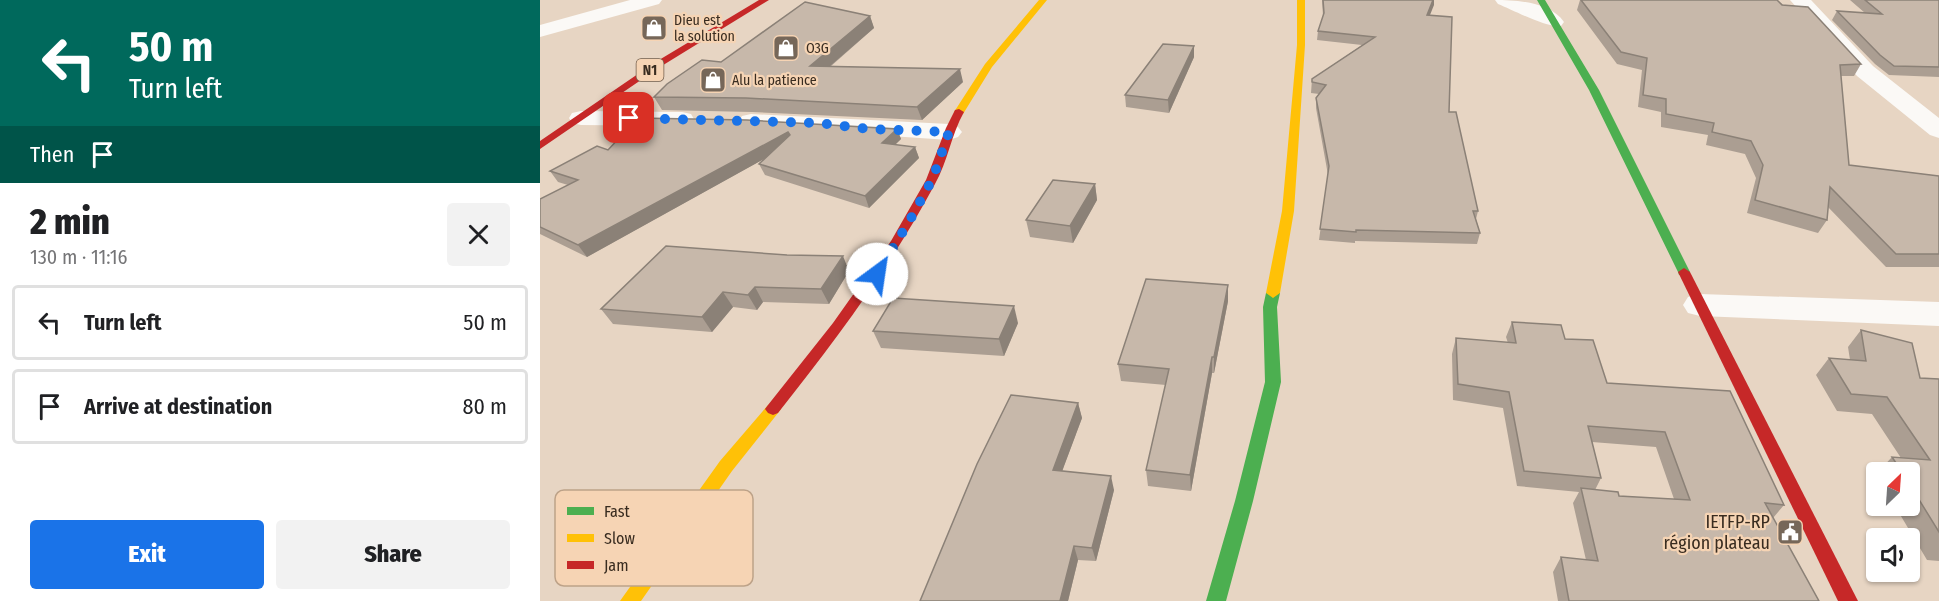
<!DOCTYPE html>
<meta charset="utf-8">
<style>
body{margin:0;font-family:"Fira Sans Condensed",sans-serif;background:#f2f2f2;color:#202124;height:100vh;display:flex;flex-direction:column;font-size:22px;white-space:nowrap}
*{box-sizing:border-box;margin:0}
p{font-size:20px;color:#757577}
.icon{flex:none;width:33px;height:33px;fill:none;stroke:currentColor;stroke-width:2;stroke-linecap:round;stroke-linejoin:round}
.map{position:relative;flex:1;overflow:hidden}
.details{display:flex;flex-direction:column;background:#fff;width:540px}
.details>*{flex:none}
.hud{background:#00695c;color:#fff;overflow:hidden}
.needle{width:39px;rotate:25deg}
.tools{position:absolute;left:1326px;top:462px;display:grid;gap:12px}
.tools a{display:grid;place-items:center;width:54px;height:54px;border-radius:6px;background:#fff;box-shadow:0 2px 4px #0004;font-size:30px}
.pin{position:absolute;display:grid;place-items:center;width:51px;height:51px;color:#fff;margin:-26px;border-radius:12px;box-shadow:0 3px 9px #0006}
.me{position:absolute;width:66px;margin:-33px;rotate:31deg;stroke-linejoin:round;filter:drop-shadow(0 0 4px #0008)}
.turn{display:flex;align-items:center;gap:21px;height:126px;padding:0 30px;font-size:27px}
.turn .icon{width:78px;height:78px;stroke-width:2.5}
.turn b{display:block;font-size:42px;line-height:51px}
.then{display:flex;align-items:center;height:57px;padding:0 30px;background:#0003;gap:12px;font-size:22px}
.round{display:grid;place-items:center;flex:none;width:63px;height:63px;border-radius:6px;background:#f2f2f2}
.summary{display:flex;align-items:center;justify-content:space-between;height:102px;padding:0 30px}
h1{font-size:36px;font-weight:800;line-height:45px}
.action{display:flex;gap:12px;margin-top:auto;padding:12px 30px}
.action a{flex:1;height:69px;border-radius:6px;background:#1a73e8;color:#fff;font-size:24px;font-weight:800;line-height:69px;text-align:center}
.action a+a{background:#f2f2f2;color:#202124}
ul{padding:0;list-style:none}
li{display:flex;align-items:center;gap:18px;height:75px;margin:0 12px 9px;padding:0 18px;border:3px solid #e0e0e0;border-radius:6px}
li div{flex:1}
li b{display:block;font-size:22px}
li em{font-style:normal}
main{display:flex;flex:1;min-height:0}
.map>svg:first-child{display:block}
</style>
<main>
<section class="details">
<div class="hud">
<div class="turn"><svg class="icon" aria-label="left" viewBox="0 0 24 24"><path d="M17 20v-9H6M10 6l-5 5 5 5"/></svg><div><b>50 m</b>Turn left</div></div>
<div class="then">Then<svg class="icon" aria-label="arrive" viewBox="0 0 24 24"><path d="M6 21V4h12l-3 4 3 4H6"/></svg></div>
</div>
<div class="summary"><div><h1>2 min</h1><p>130 m · 11:16</p></div><a class="round"><svg class="icon" aria-label="close" viewBox="0 0 24 24"><path d="M6 6l12 12M18 6L6 18"/></svg></a></div>
<ul>
<li><svg class="icon" aria-label="left" viewBox="0 0 24 24"><path d="M17 20v-9H6M10 6l-5 5 5 5"/></svg><div><b>Turn left</b></div><em>50 m</em></li>
<li><svg class="icon" aria-label="arrive" viewBox="0 0 24 24"><path d="M6 21V4h12l-3 4 3 4H6"/></svg><div><b>Arrive at destination</b></div><em>80 m</em></li>
</ul>
<div class="action"><a>Exit</a><a>Share</a></div>
</section>
<div class="map">
<svg width="1399" height="601" viewBox="0 0 1399 601">
<rect width="100%" height="100%" fill="#e7d5c3"/>
<g fill="none" stroke-linecap="round" stroke-linejoin="round">
<g fill="#fbf9f6" fill-rule="evenodd">
<path d="M90 0H122L119 4 0 37V25Z"/>
<path d="M955 0C977 0 1010 2 1024 22L1021 26C1009 29 973 10 958 4Z"/>
<path d="M1250 0H1271L1333 66 1399 118V138L1390 135 1317 76Z"/>
<path d="M41 111 142 112 151 114 154 119 151 124 142 126 41 125 32 123 29 118 32 113Z"/>
<path d="M211 114 409 124 418 127 422 132 418 137 409 140 202 126 199 121 202 116Z"/>
<path d="M1160 294 1399 302V326L1160 316 1148 313 1143 305 1148 297Z"/>
</g>
<g fill="#4caf50" fill-rule="evenodd">
<path d="M997 0H1005L1059 90 1150 272 1149 275H1139L1138 272 1049 90Z"/>
<path d="M733 288 740 293 737 307 741 382 713 501 686 601H666L695 501 725 382 723 307 726 293Z"/>
</g>
<g fill="#ffc107" fill-rule="evenodd">
<path d="M499 0H507L452 67 423 114H415L414 112 445 64Z"/>
<path d="M757 0H765V45L754 211 740 293 733 298 726 293 742 211 757 45Z"/>
<path d="M233 403 238 405 241 409 238 413 192 471 101 601H80L180 461 228 405Z"/>
</g>
<g fill="#c62828" fill-rule="evenodd">
<path d="M219 0H229L120 67 0 149V141L114 63Z"/>
<path d="M419 109 424 112C411 135 408 161 395 184 351 266 296 340 238 413L233 415 228 413 225 409 228 405 293 323 351 241 386 180 406 128 415 110Z"/>
<path d="M1144 268 1150 272 1318 601H1298L1138 272Z"/>
</g>
</g>
<g fill="#ab9e92" fill-rule="evenodd">
<path d="M782 0H894L889 15 909 112 938 211 936 219 940 233 937 244 815 241V243L779 240 788 175 776 108V98L779 94 771 93 772 79 822 45 777 40 778 31 783 16Z"/>
<path d="M1040 0H1237L1321 64 1314 76H1301L1309 165 1399 176V267H1346L1288 207 1287 220 1278 233 1207 213 1216 178 1205 154 1166 145 1168 135 1121 127V112L1098 107 1102 70 1077 64 1037 10Z"/>
<path d="M1310 0H1399V77L1349 75 1335 64 1292 20 1297 11 1325 13Z"/>
<path d="M330 16 334 28 290 67 423 82 382 120 212 112 122 110 114 97 181 62Z"/>
<path d="M654 46V57L629 113 586 107 585 95Z"/>
<path d="M98 118 357 129 361 139 355 145 375 147 379 158 329 208 225 175 219 164 227 157 47 257 0 234V199L28 185 18 182 10 171 68 150Z"/>
<path d="M555 184 557 200 533 243 490 237 486 220Z"/>
<path d="M309 271 289 304 223 302 217 310 193 307 172 332 73 324 61 309Z"/>
<path d="M688 285V301L674 373H672L651 491 608 486 606 470 626 385 581 381 578 364Z"/>
<path d="M972 322 1025 339 1067 383 1244 505 1233 518 1279 601H1018L1013 572 1021 557 1046 560 1033 503 1039 492 977 486 963 408 913 400 912 354 916 338 968 343 966 337ZM1052 442 1116 447 1134 499 1079 496 1055 490 1061 478Z"/>
<path d="M478 323 464 356 341 348 333 331Z"/>
<path d="M1321 330 1380 378 1399 379V561L1387 560 1355 506H1370V472H1338L1352 457 1361 458 1332 414 1297 411 1276 375 1289 358 1310 360 1308 347Z"/>
<path d="M538 403 542 418 522 471 574 490 556 561 538 560 528 601H380Z"/>
</g>
<g fill="#8b8177">
<path d="M893 0H894V5L886 25 887 15Z"/>
<path d="M330 16 334 28 275 79 270 66Z"/>
<path d="M654 46V57L629 113 628 100Z"/>
<path d="M420 69 423 82 382 120 377 107Z"/>
<path d="M357 129 361 139 345 154 342 143Z"/>
<path d="M248 132 253 143 47 257 38 245Z"/>
<path d="M375 147 379 158 329 208 325 196Z"/>
<path d="M555 184 557 200 533 243 530 226Z"/>
<path d="M303 256 309 271 289 304 281 289Z"/>
<path d="M688 285V301L674 373V357Z"/>
<path d="M215 287 223 302 217 310 208 295Z"/>
<path d="M183 292 193 307 172 332 162 317Z"/>
<path d="M474 306 478 323 464 356 459 339Z"/>
<path d="M672 357V373L651 491 650 475Z"/>
<path d="M538 403 542 418 517 485 513 470Z"/>
<path d="M571 476 574 490 556 561 552 548Z"/>
<path d="M534 546 538 560 528 601H520Z"/>
</g>
<g fill="#c7b8aa" stroke="#8b8177" stroke-width="1.5">
<path d="M783 0H893L887 15 912 17 909 112H916L938 211H933L940 233 816 230V232L780 229 789 166 776 98 786 85 772 82V79L835 37 778 31 784 13Z"/>
<path d="M1041 0H1237L1242 5 1268 7 1321 64 1300 65 1309 165 1399 176V254H1356L1290 187 1287 220 1215 200 1223 165 1211 141 1172 132 1174 123 1126 114V99L1103 95 1107 58 1081 52Z"/>
<path d="M1325 0H1399V67L1354 66 1340 55 1297 11 1342 14Z"/>
<path d="M265 2 330 16 270 66 420 69 377 107 206 98 114 97 127 84 162 60 181 62Z"/>
<path d="M623 44 654 46 628 100 585 95Z"/>
<path d="M98 118 207 120 357 129 342 143 375 147 325 196 219 164 250 135 248 132 38 245 0 227V199L38 180 10 171 57 146 68 150Z"/>
<path d="M513 180 555 184 530 226 486 220Z"/>
<path d="M126 246 247 255 303 256 281 289 215 287 208 295 183 292 162 317 61 309Z"/>
<path d="M606 279 688 285 674 357H672L650 475 606 470 629 369 578 364Z"/>
<path d="M353 298 474 306 459 339 333 331Z"/>
<path d="M972 322 1021 325 1025 339 1053 340 1067 383 1190 391 1244 505 1225 503 1279 601H1029L1021 557 1058 561 1041 488 1078 492 1079 496 1150 500 1125 432 1048 426 1061 478 984 471 969 392 918 384 916 338 976 343Z"/>
<path d="M1321 330 1372 343 1380 378 1399 379V532L1370 485V472H1362L1352 457 1390 460 1347 397 1311 394 1289 358 1326 361Z"/>
<path d="M471 395 538 403 513 470 571 476 552 548 534 546 520 601H380L437 464Z"/>
</g>
<g fill="none" stroke-linecap="round" stroke-linejoin="round">
<path stroke="#1a73e8" stroke-width="10" stroke-dasharray="0 18" d="M89 118 278 123 329 129 409 132 393 178 370 220 337 274"/>
</g>
<defs>
<symbol id="shop-square" viewBox="-11 -11 22 22"><rect x="-9" y="-9" width="18" height="18" rx="4" fill="#766759" stroke="#f6d4b4"/><path d="M-5-2.5h2.3a2.7 3.5 0 0 1 5.4 0H5L5.5 6h-11ZM-1.5-2.5h3a1.5 2.3 0 0 0-3 0Z" fill="#fff"/></symbol>
<symbol id="civic-square" viewBox="-11 -11 22 22"><rect x="-9" y="-9" width="18" height="18" rx="4" fill="#766759" stroke="#f6d4b4"/><path d="M-.6-6.5H3V-4.5H.6V-3L4-1V1h2V6H-6V1h2V-1L-.6-3ZM-1.2 2.5V6h2.4V2.5Z" fill="#fff"/></symbol>
</defs>
<g fill-rule="evenodd">
<use href="#shop-square" x="99" y="13" width="30" height="30"/>
<use href="#shop-square" x="231" y="33" width="30" height="30"/>
<use href="#shop-square" x="158" y="65" width="30" height="30"/>
<use href="#civic-square" x="1235" y="517" width="30" height="30"/>
</g>
<g text-anchor="middle" dominant-baseline="central" stroke-width="4.5" stroke-linejoin="round" paint-order="stroke">
<g font-size="14" fill="#392c20" stroke="#f6d4b4" text-anchor="start">
<text x="134" y="20">Dieu est<tspan x="134" dy="16">la solution</tspan></text>
<text x="266" y="48">O3G</text>
<text x="192" y="80">Alu la patience</text>
</g>
<rect fill="#f6d4b4" stroke="#725e4c" stroke-width="1.5" x="96.5" y="59" width="27" height="22" rx="4.5"/>
<g font-size="14" font-weight="bold" fill="#392c20">
<text x="110" y="70">N1</text>
</g>
<g font-size="18" fill="#392c20" stroke="#f6d4b4" text-anchor="end">
<text x="1230" y="522">IETFP-RP<tspan x="1230" dy="21">région plateau</tspan></text>
</g>
</g>
<rect x="15" y="490" width="198" height="96" rx="9" fill="#f6d4b4" stroke="#bda288" stroke-width="1.5"/>
<rect x="27" y="507" width="27" height="8" fill="#4caf50"/>
<rect x="27" y="534" width="27" height="8" fill="#ffc107"/>
<rect x="27" y="561" width="27" height="8" fill="#c62828"/>
<g font-size="16" fill="#392c20">
<text x="64" y="517">Fast</text>
<text x="64" y="544">Slow</text>
<text x="64" y="571">Jam</text>
</g>
</svg>
<div class="tools">
<a><svg class="needle" viewBox="-14 -14 28 28"><path d="M0-13l5 13h-10z" fill="#e53935"/><path d="M0 13l5-13h-10z" fill="#757577"/></svg></a>
<a><svg class="icon" aria-label="sound" viewBox="0 0 24 24"><path d="M4 9h4l5-4v14l-5-4H4zM17 9q2 3 0 6"/></svg></a>
</div>
<div class="pin" style="left:89px;top:118px;background:#d93025"><svg class="icon" aria-label="arrive" viewBox="0 0 24 24"><path d="M6 21V4h12l-3 4 3 4H6"/></svg></div>
<svg class="me" style="left:337px;top:274px" viewBox="-20 -20 40 40"><circle r="19" fill="#fff"/><path d="M0-13L10 11 0 6-10 11z" fill="#1a73e8"/></svg>
</div>
</main>
